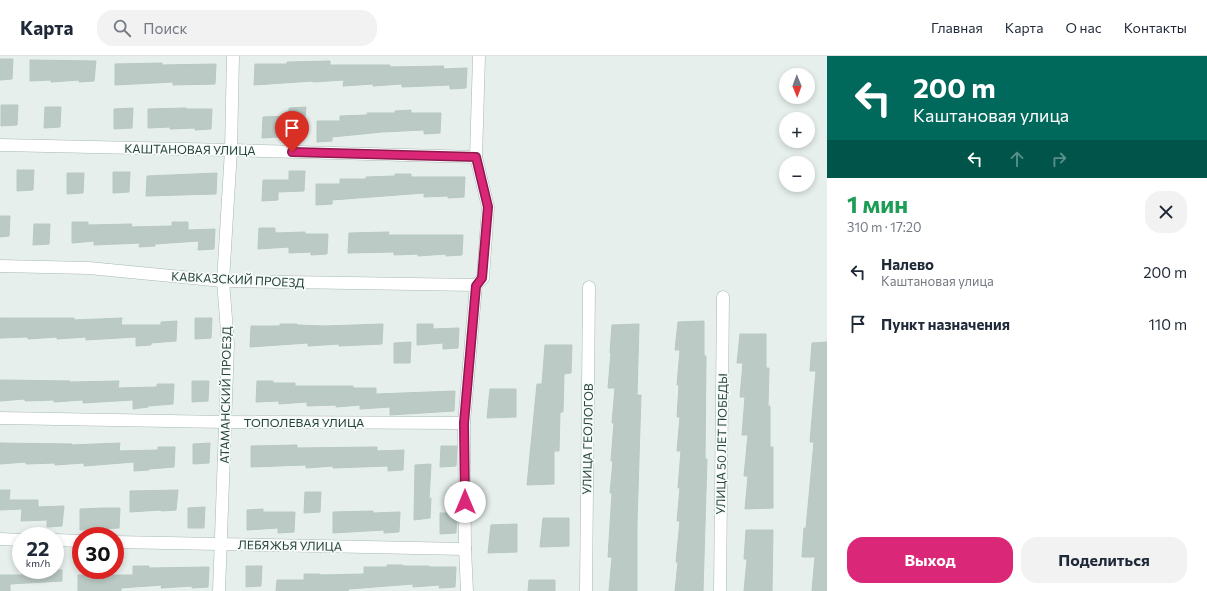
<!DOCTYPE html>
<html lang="ru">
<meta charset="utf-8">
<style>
body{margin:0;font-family:Commissioner,sans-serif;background:#f2f2f3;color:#1f2937;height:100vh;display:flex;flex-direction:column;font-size:15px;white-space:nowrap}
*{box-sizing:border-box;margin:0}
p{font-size:13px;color:#747a83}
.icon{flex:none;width:22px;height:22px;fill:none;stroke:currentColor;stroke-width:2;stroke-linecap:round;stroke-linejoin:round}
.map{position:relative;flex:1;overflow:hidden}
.side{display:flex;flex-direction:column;background:#fff;width:380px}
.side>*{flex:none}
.hud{background:#00695c;color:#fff;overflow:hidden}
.needle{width:26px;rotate:179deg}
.tools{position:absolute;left:779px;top:12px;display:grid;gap:8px}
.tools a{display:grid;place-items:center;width:36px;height:36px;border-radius:50%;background:#fff;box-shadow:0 2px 6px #0003;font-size:20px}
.speed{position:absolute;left:12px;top:471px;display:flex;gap:8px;font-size:20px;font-weight:700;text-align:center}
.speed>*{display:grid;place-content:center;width:52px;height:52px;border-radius:50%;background:#fff;box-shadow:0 2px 6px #0003;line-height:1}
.speed small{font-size:10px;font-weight:400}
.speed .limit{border:6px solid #d22;background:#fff;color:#111}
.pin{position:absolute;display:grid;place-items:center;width:34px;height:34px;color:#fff;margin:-41px -17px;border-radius:50% 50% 50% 0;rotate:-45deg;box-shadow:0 0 4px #0007}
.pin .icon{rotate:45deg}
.me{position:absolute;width:44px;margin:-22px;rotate:0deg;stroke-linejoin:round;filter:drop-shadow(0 0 3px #0008)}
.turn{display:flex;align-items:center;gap:14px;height:84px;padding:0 20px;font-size:18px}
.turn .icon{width:52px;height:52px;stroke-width:2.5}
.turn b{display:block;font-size:28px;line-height:34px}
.lanes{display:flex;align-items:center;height:38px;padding:0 20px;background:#0003;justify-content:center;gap:20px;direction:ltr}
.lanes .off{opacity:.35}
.round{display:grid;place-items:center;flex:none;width:42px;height:42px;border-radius:16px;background:#f2f2f3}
.headline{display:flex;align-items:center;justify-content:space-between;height:68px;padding:0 20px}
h1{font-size:24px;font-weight:700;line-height:30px;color:#1e9e55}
.button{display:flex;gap:8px;margin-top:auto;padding:8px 20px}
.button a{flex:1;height:46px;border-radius:16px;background:#db2777;color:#fff;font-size:16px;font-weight:700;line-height:46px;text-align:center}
.button a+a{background:#f2f2f3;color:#1f2937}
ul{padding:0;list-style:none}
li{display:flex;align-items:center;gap:12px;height:52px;padding:0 20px}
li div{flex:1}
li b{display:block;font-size:15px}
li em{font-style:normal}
header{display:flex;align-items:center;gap:24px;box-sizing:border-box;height:56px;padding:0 20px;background:#fff;border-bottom:1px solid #e0e1e3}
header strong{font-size:19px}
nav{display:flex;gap:22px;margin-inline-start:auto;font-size:14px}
.search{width:280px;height:36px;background:#f2f2f3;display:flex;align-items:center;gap:10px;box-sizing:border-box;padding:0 14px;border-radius:16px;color:#747a83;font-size:15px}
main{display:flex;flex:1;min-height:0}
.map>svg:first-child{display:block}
</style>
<header>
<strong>Карта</strong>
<div class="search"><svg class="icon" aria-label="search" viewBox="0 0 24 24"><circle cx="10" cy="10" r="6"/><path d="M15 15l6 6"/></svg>Поиск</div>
<nav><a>Главная</a><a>Карта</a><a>О нас</a><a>Контакты</a></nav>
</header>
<main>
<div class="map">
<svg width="827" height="535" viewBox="0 0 827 535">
<rect width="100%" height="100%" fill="#e6efeb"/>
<g fill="#bbcac4" stroke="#b8c9c2">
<path d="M0 3H13L12 23 0 24Z"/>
<path d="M30 4 96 5 94 25 79 26V24L51 26V24L30 25Z"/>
<path d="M330 5V9H390V11L444 10 443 13 467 12 466 32 450 33V29L402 31V28L373 30V28L343 30 344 24 313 26V25L254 29 255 8H287V6Z"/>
<path d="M162 7V9L216 8 215 28 173 29V26L115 29V8Z"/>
<path d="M1 49H18L17 69 1 70Z"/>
<path d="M45 51H61L60 71 44 72Z"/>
<path d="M306 51 304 71 279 73 278 81 262 82 263 61 289 60V52Z"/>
<path d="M133 52 132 72 114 73V53Z"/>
<path d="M186 52V53H212L211 73 195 74V72L170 73V71L148 72V53Z"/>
<path d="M411 54V57H441L440 77 424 78V74L382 76 332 81V85L317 86V65H340V60L367 59V57H395V55Z"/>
<path d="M17 114H34L33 134 17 135Z"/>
<path d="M289 115H305L304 135 278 136V144L262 145 263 124H289Z"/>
<path d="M113 116H130L129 136 113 137Z"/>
<path d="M67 117H84L83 137 67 138Z"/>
<path d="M217 117 216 138 146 140 147 120Z"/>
<path d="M395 118H411V121H465L464 141 448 142V140L424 141V137L332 144V148L316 149V128H340V123H366V121L395 120Z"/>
<path d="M0 160H10L9 180 0 181Z"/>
<path d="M72 166H88V169L132 168 131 171 172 170V166H188V174L215 173 214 193 198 194 199 185 155 188V190L139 191 140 187 94 189V185L72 187Z"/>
<path d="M34 168H50L49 188 33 189Z"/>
<path d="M259 172H275V177L305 176V178H328L327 198 311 199V196L289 197V191L258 193Z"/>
<path d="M389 176 388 179H463L462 199 446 200V198L418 200V198L394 199V196L348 197 349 177Z"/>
<path d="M0 262H74V264L122 262 121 269H161V266L177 265 176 285 151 287V289L136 290V281L86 284V281L57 283V281L28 283V281L0 282Z"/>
<path d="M195 262H212L211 282 195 283Z"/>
<path d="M704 265V300H706L705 403H707L703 535H675L678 506H676L680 465H677L680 432H678L681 395H677L680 361H677L679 329H677L680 294H675L678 266Z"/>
<path d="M280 268H297V269L325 270 383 268 382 288 339 290V288L308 290V287L250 291 251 270H280Z"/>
<path d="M417 268H433V273L459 272 458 292 443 293V287L417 289Z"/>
<path d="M639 268 637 339H641L637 467V535H609L612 501H608L612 437H610L613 405H611L614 367H612L615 332H608L611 297H610L612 269Z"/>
<path d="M740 278H766V312H769L768 350H770V391H773V452L745 453 748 420H744L748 379H742L745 341H740L743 307H737Z"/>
<path d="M411 286 410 307H394V287Z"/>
<path d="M827 286V535H812L815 501H802L804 472H806L814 386H810L816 315H810L812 287Z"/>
<path d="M545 289H572L571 317 564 318 563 356H560L559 395H554V428L527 429 537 328H542Z"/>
<path d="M0 324 70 325V326L119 325 118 332 157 331V328H174L173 348 148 350V351L133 353V344L83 347V344L54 346V344L25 345V343L0 345Z"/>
<path d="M192 325H209L208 345 192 346Z"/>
<path d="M257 325H273V327H295V330H353V332H376V338L455 335 454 355 390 359V351L360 353V349L336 351V349L307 350V346L279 348V345L256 346Z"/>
<path d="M490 333H516V361L487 362Z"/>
<path d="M0 387 72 388 71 389 120 387 119 395 158 394V391H175L174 411 149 413V414L134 415V406L84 410V407L55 409V407L26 408V406L0 408Z"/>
<path d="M210 387 209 407 193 408V388Z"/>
<path d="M297 389V392L377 391V395L404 394 403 414 388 415V410L333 412V410L306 412V409L251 411V390Z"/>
<path d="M441 390H457L456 410 440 411Z"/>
<path d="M431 408 429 443 431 442 430 462 414 464 415 409Z"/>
<path d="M0 434H10L9 444H38V451L64 450 62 470 47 471V464L21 465 22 453 0 454Z"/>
<path d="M178 434 176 454 161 455V454L130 456V435Z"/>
<path d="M305 436H321L320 456 304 457Z"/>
<path d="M205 451 204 472H188V452Z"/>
<path d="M104 452H120L119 472 80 474V453Z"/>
<path d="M263 453V456H295L294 476 278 477V472L247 474V454Z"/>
<path d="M373 455V457L400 456 399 476 384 477V474L333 477V456Z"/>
<path d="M440 457H457L456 477 440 478Z"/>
<path d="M543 462H569V490L540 491Z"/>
<path d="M517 468V496L488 497 491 469Z"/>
<path d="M746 474H773L772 535H744L747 503H744Z"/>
<path d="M387 509H403V510H429V511H456L455 531 439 532 440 529 413 531V528L349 533 348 535H276L277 524H304V518H320V519L364 518V511H387Z"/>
<path d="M133 510H149V512L209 511 208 531 192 532V530L161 532 162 529 121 532V535H78V519H133Z"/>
<path d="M246 510H262L261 530 246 531Z"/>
<path d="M23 514H62V525L10 528V535H0V519H23Z"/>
<path d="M529 524H555V535H528Z"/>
</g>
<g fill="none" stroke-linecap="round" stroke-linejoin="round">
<defs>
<g id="minor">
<path d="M0 89 231 94 476 101"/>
<path d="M0 210 89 212 223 225 476 229"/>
<path d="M0 362 225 366 464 367"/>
<path d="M0 483 21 484"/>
<path d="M55 484 81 485"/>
<path d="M115 486 465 493"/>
<path d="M219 535 228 288 223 225 231 94 233 0"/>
<path d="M467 535 465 493 464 367 476 229 483 222 488 151 476 101 479 0"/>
<path d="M586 535 589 231"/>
<path d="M720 535 723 241"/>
</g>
</defs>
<use href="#minor" stroke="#a8b8b2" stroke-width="13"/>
<use href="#minor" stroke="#fff" stroke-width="12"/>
</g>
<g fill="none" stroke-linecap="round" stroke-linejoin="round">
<defs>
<path id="route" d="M292 96 476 101 488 151 482 222 476 230 464 367 465 446"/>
</defs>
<use href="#route" stroke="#8e194d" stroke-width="10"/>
<use href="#route" stroke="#db2777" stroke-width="7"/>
</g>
<g text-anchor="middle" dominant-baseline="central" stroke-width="3.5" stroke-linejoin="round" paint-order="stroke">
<g font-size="12" fill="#24423a" stroke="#f7fbf9">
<text transform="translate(190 93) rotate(1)">КАШТАНОВАЯ УЛИЦА</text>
<text transform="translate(238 223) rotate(3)">КАВКАЗСКИЙ ПРОЕЗД</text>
<text transform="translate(225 339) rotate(-89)">АТАМАНСКИЙ ПРОЕЗД</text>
<text x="304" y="366">ТОПОЛЕВАЯ УЛИЦА</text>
<text transform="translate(587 383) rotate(-89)">УЛИЦА ГЕОЛОГОВ</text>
<text transform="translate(721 388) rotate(-89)">УЛИЦА 50 ЛЕТ ПОБЕДЫ</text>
<text transform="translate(290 489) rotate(1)">ЛЕБЯЖЬЯ УЛИЦА</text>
</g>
</g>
</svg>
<div class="tools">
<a><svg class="needle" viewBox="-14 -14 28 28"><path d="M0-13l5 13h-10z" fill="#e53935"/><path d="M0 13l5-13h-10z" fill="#747a83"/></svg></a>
<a>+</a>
<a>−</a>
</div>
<div class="speed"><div>22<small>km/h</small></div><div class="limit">30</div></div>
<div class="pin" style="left:292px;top:96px;background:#d93025"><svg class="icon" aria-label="arrive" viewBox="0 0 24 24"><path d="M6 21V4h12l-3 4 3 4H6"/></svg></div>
<svg class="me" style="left:465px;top:446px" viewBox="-20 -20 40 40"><circle r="19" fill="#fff"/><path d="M0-13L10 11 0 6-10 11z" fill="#db2777"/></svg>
</div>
<section class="side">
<div class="hud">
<div class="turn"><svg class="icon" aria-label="left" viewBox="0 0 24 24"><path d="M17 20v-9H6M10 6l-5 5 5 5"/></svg><div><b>200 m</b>Каштановая улица</div></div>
<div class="lanes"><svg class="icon" aria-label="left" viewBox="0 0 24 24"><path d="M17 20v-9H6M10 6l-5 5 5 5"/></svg><svg class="icon off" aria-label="ahead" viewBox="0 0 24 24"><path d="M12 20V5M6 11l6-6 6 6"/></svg><svg class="icon off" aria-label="right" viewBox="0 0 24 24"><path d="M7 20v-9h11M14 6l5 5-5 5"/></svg></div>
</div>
<div class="headline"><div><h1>1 мин</h1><p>310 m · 17:20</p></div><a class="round"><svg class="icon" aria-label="close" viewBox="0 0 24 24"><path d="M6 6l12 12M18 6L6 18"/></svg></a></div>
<ul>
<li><svg class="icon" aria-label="left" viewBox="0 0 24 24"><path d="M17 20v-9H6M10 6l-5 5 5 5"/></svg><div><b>Налево</b><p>Каштановая улица</p></div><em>200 m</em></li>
<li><svg class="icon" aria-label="arrive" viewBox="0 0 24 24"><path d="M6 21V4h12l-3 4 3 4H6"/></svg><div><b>Пункт назначения</b></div><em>110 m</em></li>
</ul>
<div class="button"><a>Выход</a><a>Поделиться</a></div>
</section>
</main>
